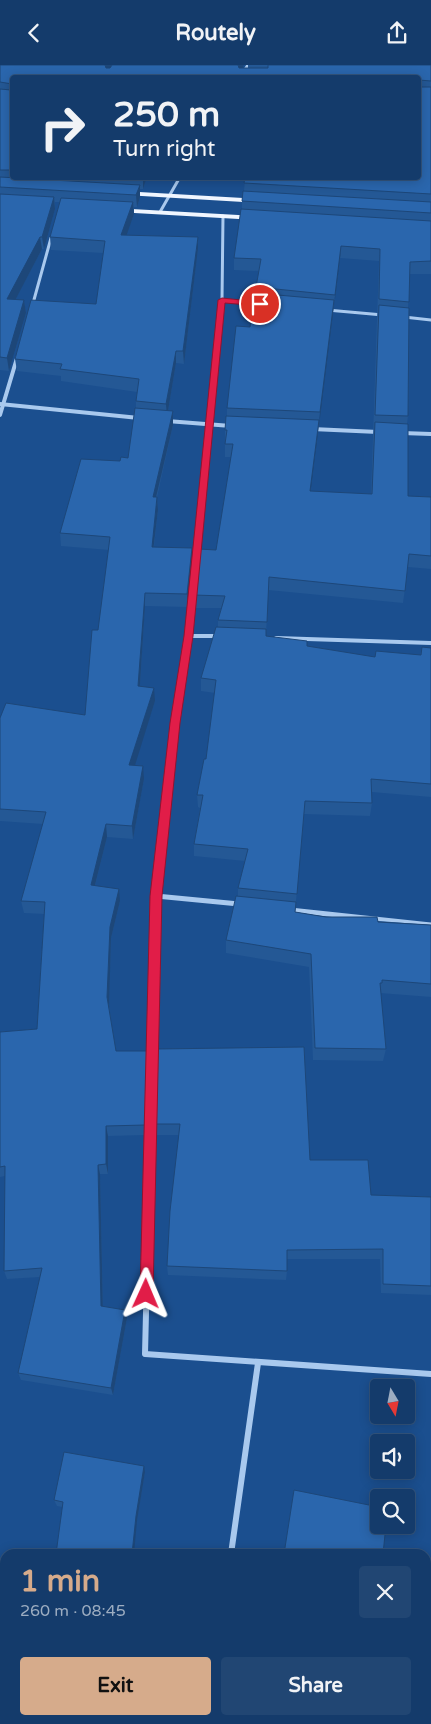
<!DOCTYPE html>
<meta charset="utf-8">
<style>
body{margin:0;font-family:"Varela Round",sans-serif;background:#214673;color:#f1f3f6;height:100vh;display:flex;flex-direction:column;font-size:19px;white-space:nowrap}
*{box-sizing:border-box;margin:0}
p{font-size:16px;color:#9dadc1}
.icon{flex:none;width:28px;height:28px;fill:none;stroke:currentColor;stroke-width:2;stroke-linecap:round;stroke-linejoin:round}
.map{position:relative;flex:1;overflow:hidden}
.drawer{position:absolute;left:0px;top:1484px;width:431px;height:176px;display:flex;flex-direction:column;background:#143b6b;border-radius:15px 15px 0 0;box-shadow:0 2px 12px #0003,0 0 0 1px #33557e}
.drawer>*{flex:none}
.hud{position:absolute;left:10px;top:10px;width:411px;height:105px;border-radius:5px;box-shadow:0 2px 12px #0003,0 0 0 1px #33557e;background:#143b6b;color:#f1f3f6;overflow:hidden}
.needle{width:32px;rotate:170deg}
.tools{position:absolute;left:370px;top:1314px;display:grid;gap:10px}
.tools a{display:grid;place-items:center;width:45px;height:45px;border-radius:5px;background:#143b6b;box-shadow:0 2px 12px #0003,0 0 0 1px #33557e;font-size:25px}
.pin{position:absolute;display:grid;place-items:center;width:42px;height:42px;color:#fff;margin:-21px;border:2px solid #fff;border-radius:50%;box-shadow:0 1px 5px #0007}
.me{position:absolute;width:55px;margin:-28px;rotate:1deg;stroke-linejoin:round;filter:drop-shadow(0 0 4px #0008)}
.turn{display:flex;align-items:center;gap:18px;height:105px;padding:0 20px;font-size:22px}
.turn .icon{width:65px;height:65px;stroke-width:2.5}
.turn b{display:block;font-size:35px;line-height:42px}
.round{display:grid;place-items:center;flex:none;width:52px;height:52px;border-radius:5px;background:#214673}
.overview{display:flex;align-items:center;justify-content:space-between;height:85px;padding:0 20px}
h1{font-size:30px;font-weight:800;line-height:38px;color:#d6ab8b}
.button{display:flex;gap:10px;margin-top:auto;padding:10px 20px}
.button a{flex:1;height:58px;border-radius:5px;background:#d6ab8b;color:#111;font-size:20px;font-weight:800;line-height:58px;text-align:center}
.button a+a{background:#214673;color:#f1f3f6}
header{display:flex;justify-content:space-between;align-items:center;height:65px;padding:0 20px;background:#143b6b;font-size:22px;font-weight:800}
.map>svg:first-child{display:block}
</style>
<header><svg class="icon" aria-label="back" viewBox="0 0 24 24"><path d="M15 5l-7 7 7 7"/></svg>Routely<svg class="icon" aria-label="share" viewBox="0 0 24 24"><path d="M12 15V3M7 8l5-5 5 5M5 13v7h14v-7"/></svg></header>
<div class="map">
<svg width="431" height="1659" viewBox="0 0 431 1659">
<rect width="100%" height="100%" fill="#1b4f8f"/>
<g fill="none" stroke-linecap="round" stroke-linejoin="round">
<g stroke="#a9c9ee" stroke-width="3">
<path d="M240 12 248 0"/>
<path d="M160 147 180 112"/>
<path d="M222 235 259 239"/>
<path d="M32 242 51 173"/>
<path d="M327 245 383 250"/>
<path d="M404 252 431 255"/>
<path d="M218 279 222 235 223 151"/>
</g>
<g stroke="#a9c9ee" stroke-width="4">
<path d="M0 339 139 353"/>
<path d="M0 350 17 293"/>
<path d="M167 356 231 361"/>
<path d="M312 364 378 367"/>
<path d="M402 368 431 369"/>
<path d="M188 571H218"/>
<path d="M276 573 431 578"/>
<path d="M179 634 188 571 218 278"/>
</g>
<g stroke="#a9c9ee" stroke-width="5">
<path d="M156 831 179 633"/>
<path d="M290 845 431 860"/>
<path d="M150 1085 156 831 239 839"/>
</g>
<g stroke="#a9c9ee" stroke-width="6">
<path d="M150 1084 145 1289 431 1309"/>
<path d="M231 1489 258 1298"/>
<path d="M208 1655V1659"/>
</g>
<g fill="#f0f6ff" fill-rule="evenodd">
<path d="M122 126 259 134 263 136 259 138 125 130H122Z"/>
<path d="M114 143 256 151 260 153 256 155 117 147H114Z"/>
</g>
</g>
<g fill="#245895" fill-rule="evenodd">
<path d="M0 0H244L242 3H248V0H431V209H410L408 243V351L407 359 408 431 431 432V504L408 502 403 538 268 525 266 571 307 581 375 592 420 590 422 582 431 583V732L372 727V738L370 751 304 749 295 847 326 852 431 860V932L380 928 386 984 383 996 313 995 309 902 226 888V875L238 831V823L245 796 194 791V779L200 743 198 742 197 730 206 694 215 628 201 626V613L218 562V555L221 543H195L194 530 216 485 231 392H225V365L227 351V343L250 262 256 228 259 206 234 205V193L242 144V136L244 126 245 113 242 112H419L12 12V112H147L143 124H140V132L137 142H134V149L126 170 198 172V184L184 299 176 298 168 346H173V360L157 432 158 445 154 482 192 497 187 542 145 541 140 621 155 636 134 700 144 714 133 774 107 772 95 821 120 836 111 873 109 941 116 986H147L148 996 146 1070 108 1071V1109H100L103 1241 125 1245 127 1253 113 1330 21 1315 18 1308 40 1212 7 1214 4 1206 5 1111 0 1112V967L37 964 44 849 24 848 21 836 43 759 0 756V653L85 650 98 565 109 485 61 481 60 468 120 396 128 393 136 343V336L137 327 61 316V311L17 306 15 294 96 239 103 188 51 185 50 172 60 137H55V144L44 184H42L15 235H24L26 248 9 306 0 305ZM340 193 379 196 371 429 310 426Z"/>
<path d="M156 984 310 1095 371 1130 431 1132V1230L381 1228 380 1194H287V1206L286 1215 168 1210 167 1201 179 1070H155L154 1059Z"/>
<path d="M145 1407 137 1456 57 1441 54 1435Z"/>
<path d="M294 1425 383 1489H284Z"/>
</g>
<g fill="#1d4779">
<path d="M104 0H113L105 11Z"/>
<path d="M238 0H244L238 11Z"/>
<path d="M143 112H147L143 124Z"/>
<path d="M140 120V132L137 142 136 130Z"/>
<path d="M54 132 55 144 44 184 42 172Z"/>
<path d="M133 137 134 149 122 183 121 170Z"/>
<path d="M40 172 42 184 9 247 7 234Z"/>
<path d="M198 172V184L184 299 183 286Z"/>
<path d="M341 181 340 193 334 242 335 230Z"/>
<path d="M24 235 26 248 9 306 7 293Z"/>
<path d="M334 235 333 249 319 361 320 347Z"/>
<path d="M176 286V298L167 352 166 339Z"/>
<path d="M173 346V360L153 445V432Z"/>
<path d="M319 355 318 368 309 439 310 426Z"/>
<path d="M157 432 158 445 152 495V482Z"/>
<path d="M192 483V497L187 542V529Z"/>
<path d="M145 528V541L139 634 138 621Z"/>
<path d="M154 623 155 636 131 713 129 700Z"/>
<path d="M143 701 144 714 133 774 132 761Z"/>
<path d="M106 759 107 772 92 832 91 820Z"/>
<path d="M119 824 120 836 111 873 109 943 107 932 110 862Z"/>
<path d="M147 986 148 996 146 1070 145 1060Z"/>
<path d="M106 1061 108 1071V1109L106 1099Z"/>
<path d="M98 1100 100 1109 103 1249 101 1241Z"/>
<path d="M125 1245 127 1253 113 1330 111 1323Z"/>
<path d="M144 1401 145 1407 137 1456 134 1489H132L136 1451Z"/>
</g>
<g fill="#2a66ad" stroke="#1d4779">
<path d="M0 0H105L106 3H110L112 0H238L239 3H268V0H431V16L419 15V16V12H12V19L0 17Z"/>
<path d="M419 21 420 22H431V129L244 118 245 112H419Z"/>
<path d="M12 23V105H0V24L11 25Z"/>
<path d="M0 112 140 120 136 130 0 122Z"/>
<path d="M243 126 431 137V148L242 136Z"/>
<path d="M0 129 54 132 42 172H40L7 234 24 235 7 293 0 292Z"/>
<path d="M61 133 133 137 121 170 198 172 183 286H176L166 339 136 336 139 314 60 304 62 299 15 294 31 235 96 239 105 176 50 172Z"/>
<path d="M241 144 431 156V196L410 197 409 237 379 234 380 184 341 181 335 230 256 222 261 194 234 193Z"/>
<path d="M255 228 334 235 320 347 227 343 236 261 250 262Z"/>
<path d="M379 240 409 243 408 351 375 350Z"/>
<path d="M135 343 173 346 153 432H157L152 482 192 483 187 529 145 528 138 621 154 623 129 700 143 701 132 761 106 759 91 820 119 824 110 862 107 932 116 986H147L145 1060 106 1061V1099L98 1100 101 1241 125 1245 111 1323 18 1308 42 1203 4 1206 5 1101 0 1102V967L37 964 45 837 21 836 46 747 0 744V653L6 638 85 650 92 565H98L110 472 60 468 81 394 120 396 121 392 128 393Z"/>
<path d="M226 351 319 355 310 426 372 429 375 357 408 359V431L431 432V491L409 489 405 526 269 512 267 557 218 555 225 531 194 530 199 484 216 485 233 379H225L227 365H225Z"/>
<path d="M216 562 266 564V571L307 576V581L375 592 376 586 421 590 422 582 431 583V719L371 714 372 738 305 736 297 829 238 823 248 784 194 779 203 730H197L204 694H206L216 615 201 613Z"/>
<path d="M236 831 296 837 295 847 326 852H377L378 857 431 860V919L382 915V918H380L386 984 315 983 311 889 226 875Z"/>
<path d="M304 982 310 1095H368L371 1130 431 1132V1221L383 1219V1184L287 1185V1206L167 1201 170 1146 180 1059H154L156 984Z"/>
<path d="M64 1387 144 1401 136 1451 132 1489H56L63 1437 54 1435Z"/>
<path d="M294 1425 379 1442V1460H386L383 1489H284Z"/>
<path d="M46 1655H139L138 1659H46Z"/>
<path d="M233 1655H341L357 1659H232Z"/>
</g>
<path fill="#e11d48" stroke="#92132f" d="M222 233 260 237 264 239 260 241 225 238 193 571 180 658 162 831 153 1229 151 1234 146 1236 142 1234 140 1229 150 831 170 658 184 571 218 235Z"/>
</svg>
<div class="tools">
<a><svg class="needle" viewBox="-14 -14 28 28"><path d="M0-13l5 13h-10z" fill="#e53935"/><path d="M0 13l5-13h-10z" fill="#9dadc1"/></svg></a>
<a><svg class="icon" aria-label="sound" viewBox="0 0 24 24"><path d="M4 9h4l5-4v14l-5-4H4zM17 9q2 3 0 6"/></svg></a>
<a><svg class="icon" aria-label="search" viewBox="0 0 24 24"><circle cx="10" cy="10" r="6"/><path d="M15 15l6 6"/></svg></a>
</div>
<div class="pin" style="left:260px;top:239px;background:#d93025"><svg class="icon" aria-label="arrive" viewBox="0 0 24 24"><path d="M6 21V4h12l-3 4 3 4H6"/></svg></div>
<svg class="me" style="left:146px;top:1229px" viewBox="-20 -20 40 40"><path d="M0-17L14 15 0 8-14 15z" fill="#e11d48" stroke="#fff" stroke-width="4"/></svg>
<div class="hud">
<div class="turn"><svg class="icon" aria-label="right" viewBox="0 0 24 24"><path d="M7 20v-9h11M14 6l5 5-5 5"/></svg><div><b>250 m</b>Turn right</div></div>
</div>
<section class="drawer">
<div class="overview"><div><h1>1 min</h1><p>260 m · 08:45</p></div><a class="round"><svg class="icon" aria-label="close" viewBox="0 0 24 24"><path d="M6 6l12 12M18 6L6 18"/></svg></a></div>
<div class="button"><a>Exit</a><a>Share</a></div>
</section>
</div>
